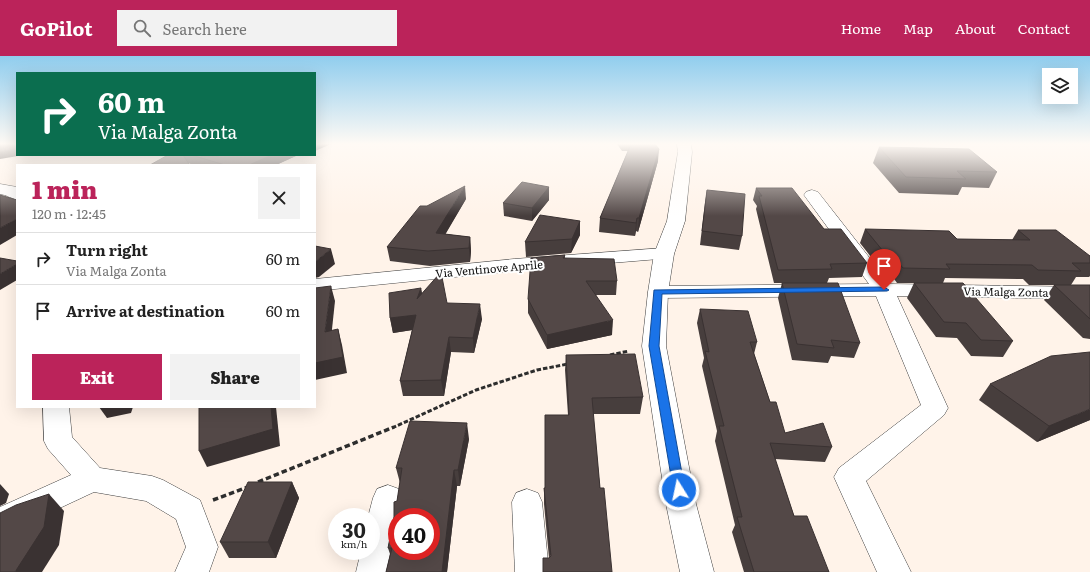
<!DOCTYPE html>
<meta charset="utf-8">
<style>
body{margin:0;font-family:Literata,serif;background:#f2f2f2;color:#222;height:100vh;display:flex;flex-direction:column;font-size:15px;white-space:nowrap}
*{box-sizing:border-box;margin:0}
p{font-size:13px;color:#767676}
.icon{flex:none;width:22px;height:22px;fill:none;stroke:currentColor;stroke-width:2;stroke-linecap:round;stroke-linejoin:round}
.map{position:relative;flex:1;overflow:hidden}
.drawer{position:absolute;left:16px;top:108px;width:300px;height:244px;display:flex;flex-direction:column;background:#fff;border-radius:0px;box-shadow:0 4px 16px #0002}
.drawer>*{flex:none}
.hud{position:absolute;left:16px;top:16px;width:300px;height:84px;border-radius:0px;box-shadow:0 4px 16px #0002;background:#0b6e4f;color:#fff;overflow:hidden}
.buttons{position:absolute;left:1042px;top:12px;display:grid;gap:8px}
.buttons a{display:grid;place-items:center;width:36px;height:36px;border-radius:0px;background:#fff;box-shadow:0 4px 16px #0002;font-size:20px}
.speed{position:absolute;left:328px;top:452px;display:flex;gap:8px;font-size:20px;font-weight:700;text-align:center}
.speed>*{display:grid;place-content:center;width:52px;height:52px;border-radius:50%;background:#fff;box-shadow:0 4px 16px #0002;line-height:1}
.speed small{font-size:10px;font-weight:400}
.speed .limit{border:6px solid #d22;background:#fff;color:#111}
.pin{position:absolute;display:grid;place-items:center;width:34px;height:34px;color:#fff;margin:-41px -17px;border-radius:50% 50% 50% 0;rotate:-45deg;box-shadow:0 0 4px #0007}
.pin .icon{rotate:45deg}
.me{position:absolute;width:44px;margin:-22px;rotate:350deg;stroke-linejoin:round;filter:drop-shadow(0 0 3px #0008)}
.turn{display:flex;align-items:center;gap:14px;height:84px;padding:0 16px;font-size:18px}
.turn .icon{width:52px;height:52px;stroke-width:2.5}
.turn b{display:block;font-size:28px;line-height:34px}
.round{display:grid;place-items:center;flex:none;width:42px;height:42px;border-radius:0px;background:#f2f2f2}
.overview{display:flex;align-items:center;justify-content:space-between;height:68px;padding:0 16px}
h1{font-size:24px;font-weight:800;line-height:30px;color:#bb235a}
.button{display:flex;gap:8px;margin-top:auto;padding:8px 16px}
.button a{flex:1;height:46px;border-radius:0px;background:#bb235a;color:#fff;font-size:16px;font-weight:800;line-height:46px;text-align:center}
.button a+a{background:#f2f2f2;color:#222}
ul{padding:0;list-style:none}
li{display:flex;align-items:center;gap:12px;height:52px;padding:0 16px;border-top:1px solid #e0e0e0}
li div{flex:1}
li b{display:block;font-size:15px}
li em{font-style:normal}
header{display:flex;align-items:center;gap:24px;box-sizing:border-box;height:56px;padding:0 20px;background:#bb235a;color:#fff}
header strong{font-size:19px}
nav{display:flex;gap:22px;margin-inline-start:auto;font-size:14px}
.search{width:280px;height:36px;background:#f2f2f2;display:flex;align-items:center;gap:10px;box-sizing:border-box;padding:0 14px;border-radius:0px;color:#767676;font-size:15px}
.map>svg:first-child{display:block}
</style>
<header>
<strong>GoPilot</strong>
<div class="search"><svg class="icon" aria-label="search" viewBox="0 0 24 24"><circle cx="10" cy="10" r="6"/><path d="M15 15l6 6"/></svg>Search here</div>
<nav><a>Home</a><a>Map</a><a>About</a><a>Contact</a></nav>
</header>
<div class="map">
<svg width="1090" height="516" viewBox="0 0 1090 516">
<rect width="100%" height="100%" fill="#fff3e9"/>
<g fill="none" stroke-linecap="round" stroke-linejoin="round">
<defs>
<g id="minor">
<path d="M0 128 17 131V144C11 142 7 139 0 138Z"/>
<path d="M812 134 818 136 890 228 1090 231V243L897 240 948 352 944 359 866 425 911 516H877L834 421 839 412 921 349 876 240 658 242 651 240 648 236 651 232 658 230 869 228 804 139 806 136Z"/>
<path d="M664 192 671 194 674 198 671 202 514 215 315 235V223L514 203Z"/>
<path d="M43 351H69L72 381 100 412 152 420 163 424 200 444 218 491 209 516H175L186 491 176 463 146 445 94 436 0 480V451L71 419 48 393 44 385Z"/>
<path d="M388 429 399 433 403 442 400 461H397V477L390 516H356L361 495H371V461H368L373 442 377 433Z"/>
<path d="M527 433 538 437 542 446 549 516H515L512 446 516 437Z"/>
</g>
<path id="tertiary" d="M677 88H691L692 96 685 165 674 198 668 236 666 290 696 448 714 516H680L666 448 642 290 648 236 654 198 667 165 678 96Z"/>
</defs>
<use href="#minor" stroke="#3e3e3e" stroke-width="1"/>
<use href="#tertiary" stroke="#3e3e3e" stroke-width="1"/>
<g stroke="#2d2d2d" stroke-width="3" stroke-dasharray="4.5 2" stroke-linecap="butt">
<path d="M610 299 629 295"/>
<path d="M392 372 476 334 537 314 568 308"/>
</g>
<g stroke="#2d2d2d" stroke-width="3.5" stroke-dasharray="5.5 3" stroke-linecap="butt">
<path d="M258 426 394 371"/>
<path d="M213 444 248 431"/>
</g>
<use href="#minor" fill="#fff" fill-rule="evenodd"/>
<use href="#tertiary" fill="#fff" fill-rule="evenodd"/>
</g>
<g fill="#473e3d">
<path d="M617 88H655L658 105 638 176 636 175 635 180 599 176 600 162 628 95H622Z"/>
<path d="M879 91 997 116 989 132 962 131 958 139 899 137 873 107Z"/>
<path d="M168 99H217L215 100H219L220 99H298L276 109H193Z"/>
<path d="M549 131V144L532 165 504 160 503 147Z"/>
<path d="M756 132 824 173 867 207 862 221 829 222 827 227H774L756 153 757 150 753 144Z"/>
<path d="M707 134 742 180 739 194 700 189 705 147Z"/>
<path d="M466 143 445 178 470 181 471 195 470 206 430 210 390 205 387 191Z"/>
<path d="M580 165V179L571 197 526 201 525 186Z"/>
<path d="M865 173 957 183 1012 184 1018 174 1090 200V220L1089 221H1076L1071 229H1090V283L1083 282 1044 244 1054 229H1029L1023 223 945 222 943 227 1013 285 1003 301 971 300 957 282 936 281 907 242 914 227H897L892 220H886L860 187Z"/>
<path d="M565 199V202L617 225 616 239H596L612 279 547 293 528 257V243Z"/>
<path d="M782 227 860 287 854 302 831 300 828 307 792 304 778 242Z"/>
<path d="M421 232 422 237 447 247 482 263 474 297 451 296 444 340H403L400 325 412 274 393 277 390 262Z"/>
<path d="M700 253 757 286 754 298 770 346 785 377 832 391 825 406 775 403 794 460 829 516H744L732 476 735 469 715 385 717 375 702 310 704 302 697 267Z"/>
<path d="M566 299 643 341 640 358H593L600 432 549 502 544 448V432H545L568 359 565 314Z"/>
<path d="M990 328 1090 364 1037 386 979 344Z"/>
<path d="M469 383 460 430H457L447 516H386L390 498 388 492 397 445 400 427 396 412Z"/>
<path d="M292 426 299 442 276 502H229L220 486Z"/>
</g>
<g fill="#3a3232">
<path d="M315 88H331L315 95Z"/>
<path d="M17 93V99H24L0 103V96Z"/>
<path d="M659 93 658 105 638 176 639 162Z"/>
<path d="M200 99H217L210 104Z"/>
<path d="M272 99H298L276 109H249Z"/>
<path d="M465 130 466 143 438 191 436 177Z"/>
<path d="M549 131V144L532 165V152Z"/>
<path d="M637 162 636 175 635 180 636 167Z"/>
<path d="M17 163V179L0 189V172Z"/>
<path d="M580 165V179L571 197 572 183Z"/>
<path d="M470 181 471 195 470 206 469 192Z"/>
<path d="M331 193 335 208 319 221 315 222V206Z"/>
<path d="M17 208V224L0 234V218Z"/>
<path d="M331 230 335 245 330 292 325 276Z"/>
<path d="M421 232 423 247 417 243Z"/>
<path d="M480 248 482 263 474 297 473 282Z"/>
<path d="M416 259 419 273 393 277 390 262Z"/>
<path d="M613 264 612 279 547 293V279Z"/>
<path d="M338 273 342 289 347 317 315 324V307Z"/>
<path d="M449 281 451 296 444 340 441 324Z"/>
<path d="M99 351H133L131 357 107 362Z"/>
<path d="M271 351H276L280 390 207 411 199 395Z"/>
<path d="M1090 353V364L1037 386 1049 370Z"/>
<path d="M467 367 469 383 460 430 458 414Z"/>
<path d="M454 414 457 430 447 516H442Z"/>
<path d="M292 426 299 442 276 502 268 486Z"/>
<path d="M0 428 9 438 6 447 0 450Z"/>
<path d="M49 438 64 455 59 489 42 516H15Z"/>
</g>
<g fill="#534847" stroke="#3a3232" fill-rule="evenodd">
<path d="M0 88H17V93L0 96Z"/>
<path d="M631 88H655L659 93 639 162H637L636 167 600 162Z"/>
<path d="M879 91 969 93 997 116 957 115 966 123 906 121Z"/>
<path d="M168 99H183L189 108 187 109H150Z"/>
<path d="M191 99H200L201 100H219L220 99H272L249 109H225Z"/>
<path d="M522 126 549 131 532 152 503 147Z"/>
<path d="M465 130 436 177 470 181 469 192 428 195 387 191 420 150H427Z"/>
<path d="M756 132H792L824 173H841L867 207 830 208 832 213 778 214 759 140H762Z"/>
<path d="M707 134 745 138 742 180 702 175Z"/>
<path d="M0 139 17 144V163L0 172Z"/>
<path d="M540 159 580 165 572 183 525 186Z"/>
<path d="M865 173 949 175 957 183 1030 184 1018 174H1056L1090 200V207H1072L1081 215 1038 214 1032 209 946 208 950 213 903 212 898 206H892Z"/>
<path d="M315 190 331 193 315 206Z"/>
<path d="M565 199 563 202 614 203 617 225H586L613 264 547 279 528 243 531 202Z"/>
<path d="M0 202 17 205V208L0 218Z"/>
<path d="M441 216 447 247 480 248 473 282 449 281 441 324 400 325 416 259 390 262 389 237 421 232 417 243Z"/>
<path d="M782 227H838L860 287 831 284 834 292 797 288Z"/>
<path d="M914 227H963L1013 285 981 284 966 267 944 266Z"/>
<path d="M1054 229H1090V263Z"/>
<path d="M331 230 325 276 338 273 343 301 315 307V232Z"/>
<path d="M700 253 748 255 757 286H750L770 346H776L785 377 823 367 832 391 770 387 794 460H807L829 516H754L737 461H742L719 370H724L705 295 709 296Z"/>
<path d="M1090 296V353L1049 370 990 328 1051 300Z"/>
<path d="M635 298 643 341 592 342 600 432H604L612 516H543V502H549L551 500 544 432H545V359H569L566 299Z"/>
<path d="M199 351H271L273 373 199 395Z"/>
<path d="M410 365 467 367 458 414H454L442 516H386L392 492H388L394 461V446L397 445 402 412H396ZM397 461H431V495H397Z"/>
<path d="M248 426H292L268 486H220Z"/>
<path d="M49 438 44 471 15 516H0V457L16 449Z"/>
</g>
<linearGradient id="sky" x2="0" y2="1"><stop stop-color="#90cdee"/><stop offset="0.55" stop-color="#fffaf5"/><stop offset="1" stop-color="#fffaf5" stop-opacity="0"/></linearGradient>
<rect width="1090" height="160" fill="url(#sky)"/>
<path fill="#1a73e8" stroke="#114b97" d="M884 231 889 234 887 235 662 238 659 290 685 434 683 438 679 439 674 438 649 290 654 234Z"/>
<g text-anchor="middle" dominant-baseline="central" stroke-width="4" stroke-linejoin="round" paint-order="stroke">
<g font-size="11" fill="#0b0b0b" stroke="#fff">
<text transform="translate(489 212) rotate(-5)">Via Ventinove Aprile</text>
<text transform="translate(1006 235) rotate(1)">Via Malga Zonta</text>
</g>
</g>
</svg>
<div class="buttons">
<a><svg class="icon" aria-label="layers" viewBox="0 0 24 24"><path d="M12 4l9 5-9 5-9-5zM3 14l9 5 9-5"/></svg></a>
</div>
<div class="speed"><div>30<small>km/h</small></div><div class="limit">40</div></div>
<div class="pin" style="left:884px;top:234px;background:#d93025"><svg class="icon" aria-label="arrive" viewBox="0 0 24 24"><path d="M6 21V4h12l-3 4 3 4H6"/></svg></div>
<svg class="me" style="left:679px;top:434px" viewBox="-20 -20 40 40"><circle r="17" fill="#1a73e8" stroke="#fff" stroke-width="3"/><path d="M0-11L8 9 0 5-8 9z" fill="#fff"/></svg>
<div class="hud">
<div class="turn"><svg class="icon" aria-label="right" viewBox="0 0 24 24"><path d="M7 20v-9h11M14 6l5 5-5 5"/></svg><div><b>60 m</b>Via Malga Zonta</div></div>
</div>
<section class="drawer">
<div class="overview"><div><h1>1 min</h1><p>120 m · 12:45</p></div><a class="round"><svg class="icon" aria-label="close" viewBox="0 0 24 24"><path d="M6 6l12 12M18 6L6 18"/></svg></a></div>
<ul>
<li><svg class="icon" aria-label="right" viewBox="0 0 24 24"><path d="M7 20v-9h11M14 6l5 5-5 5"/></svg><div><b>Turn right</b><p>Via Malga Zonta</p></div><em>60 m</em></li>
<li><svg class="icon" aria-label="arrive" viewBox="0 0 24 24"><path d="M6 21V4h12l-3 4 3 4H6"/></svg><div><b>Arrive at destination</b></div><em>60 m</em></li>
</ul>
<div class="button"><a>Exit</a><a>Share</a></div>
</section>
</div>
